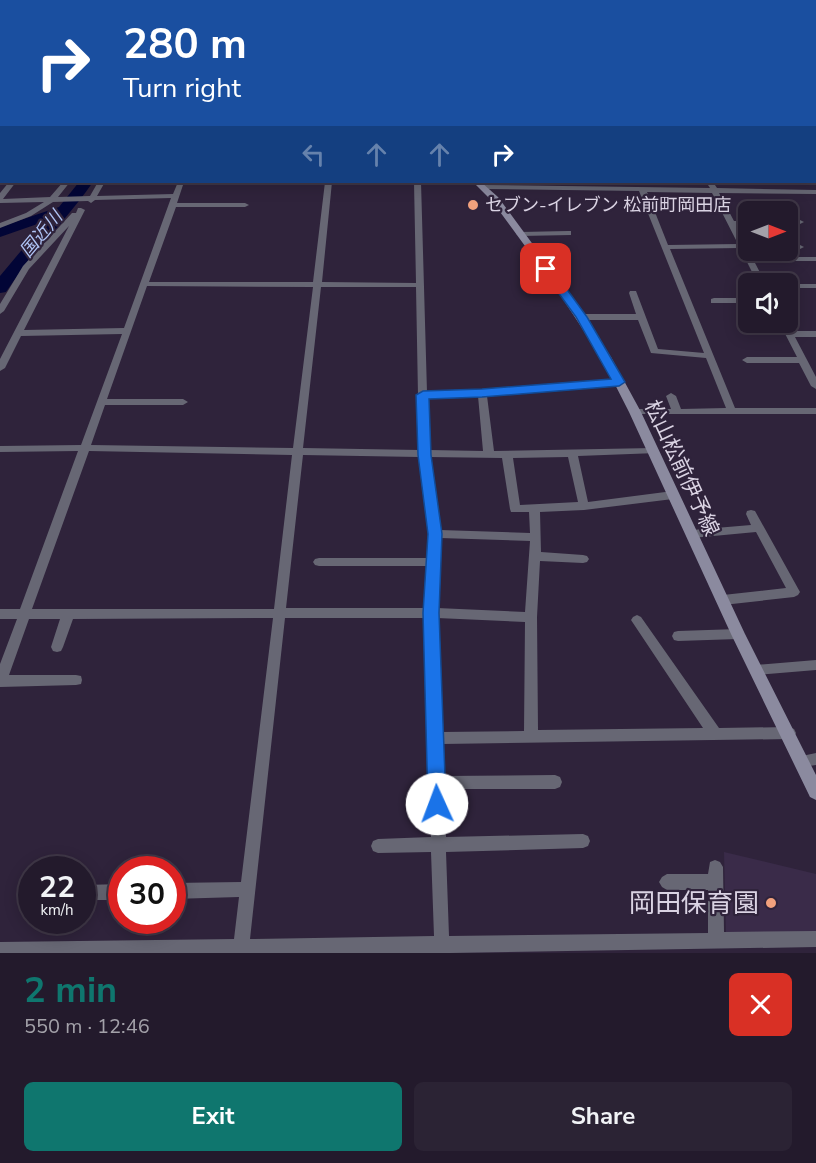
<!DOCTYPE html>
<meta charset="utf-8">
<style>
body{margin:0;font-family:"Nunito Sans","Noto Sans JP",sans-serif;background:#2b2334;color:#f1f3f6;height:100vh;display:flex;flex-direction:column;font-size:22px;white-space:nowrap}
*{box-sizing:border-box;margin:0}
p{font-size:20px;color:#a3a1a9}
.icon{flex:none;width:33px;height:33px;fill:none;stroke:currentColor;stroke-width:2;stroke-linecap:round;stroke-linejoin:round}
.map{position:relative;height:953px;overflow:hidden}
.panel{display:flex;flex-direction:column;background:#231a2c;flex:1}
.panel>*{flex:none}
.banner{position:absolute;left:0px;top:0px;width:816px;height:183px;box-shadow:0 3px 15px #0003,0 0 0 2px #403848;background:#1a4fa0;color:#fff;overflow:hidden}
.needle{width:39px;rotate:90deg}
.buttons{position:absolute;left:738px;top:201px;display:grid;gap:12px}
.buttons a{display:grid;place-items:center;width:60px;height:60px;border-radius:9px;background:#231a2c;box-shadow:0 3px 15px #0003,0 0 0 2px #403848;font-size:30px}
.speed{position:absolute;left:18px;top:856px;display:flex;gap:12px;font-size:30px;font-weight:700;text-align:center}
.speed>*{display:grid;place-content:center;width:78px;height:78px;border-radius:50%;background:#231a2c;box-shadow:0 3px 15px #0003,0 0 0 2px #403848;line-height:1}
.speed small{font-size:15px;font-weight:400}
.speed .limit{border:9px solid #d22;background:#fff;color:#111}
.pin{position:absolute;display:grid;place-items:center;width:51px;height:51px;color:#fff;margin:-26px;border-radius:12px;box-shadow:0 3px 9px #0006}
.me{position:absolute;width:66px;margin:-33px;rotate:358deg;stroke-linejoin:round;filter:drop-shadow(0 0 4px #0008)}
.turn{display:flex;align-items:center;gap:21px;height:126px;padding:0 24px;font-size:27px}
.turn .icon{width:78px;height:78px;stroke-width:2.5}
.turn b{display:block;font-size:42px;line-height:51px}
.lanes{display:flex;align-items:center;height:57px;padding:0 24px;background:#0003;justify-content:center;gap:30px;direction:ltr}
.lanes .off{opacity:.35}
.round{display:grid;place-items:center;flex:none;width:63px;height:63px;border-radius:9px;background:#2b2334}
.headline{display:flex;align-items:center;justify-content:space-between;height:102px;padding:0 24px}
h1{font-size:36px;font-weight:700;line-height:45px;color:#0f766e}
.action{display:flex;gap:12px;margin-top:auto;padding:12px 24px}
.action a{flex:1;height:69px;border-radius:9px;background:#0f766e;color:#fff;font-size:24px;font-weight:700;line-height:69px;text-align:center}
.action a+a{background:#2b2334;color:#f1f3f6}
.map>svg:first-child{display:block}
</style>
<div class="map">
<svg width="816" height="953" viewBox="0 0 816 953">
<rect width="100%" height="100%" fill="#2f233b"/>
<path fill="#3a2b49" d="M724 852 816 874V932L726 933Z"/>
<g fill="none" stroke-linecap="round" stroke-linejoin="round">
<g fill="#020536" fill-rule="evenodd">
<path d="M30 0H41L42 2H31Z"/>
<path d="M79 182H93C66 221 32 253 6 292L0 293V276L46 221 0 237V227L59 207Z"/>
</g>
<g fill="#676774" fill-rule="evenodd">
<path d="M0 0H3V1L0 2Z"/>
<rect x="15" y="0" width="4" height="2"/>
<rect x="178" y="0" width="4" height="2"/>
<rect x="299" y="0" width="4" height="2"/>
<rect x="417" y="0" width="4" height="2"/>
<path d="M533 0H537L538 2H533Z"/>
<path d="M591 0H595L596 2H591Z"/>
<path d="M660 0H664L665 2H660Z"/>
<path d="M669 0 676 2H670Z"/>
<path d="M0 20H2V24L0 25Z"/>
<path d="M2 49V54L0 55V50Z"/>
<path d="M814 67 816 68V72L814 71Z"/>
<path d="M814 126 816 127V131H814Z"/>
<rect x="0" y="177" width="2" height="4"/>
<path d="M9 182H16L3 199 50 197 63 182H70L58 197 90 196 98 182H105L97 196 173 194 178 182H184L177 203H245L249 205 245 207H176L149 282H313L325 182H332L322 282 416 283 414 182H421L427 392 482 390 622 380 624 382 619 385 487 396 494 451 653 448 658 451 657 453 578 456 588 502 673 491 678 495 673 499 584 510 540 512 541 552 583 555 587 556 589 559 587 562 583 563 540 561 537 617 538 730 703 728 631 620 633 617 637 615 641 617 719 728 789 727 794 729 796 733 794 737 789 739 442 744 443 776 555 775 560 777 562 782 560 787 555 789H444L446 837 583 834 588 836 590 841 588 846 583 848 446 852 449 936 708 933V890H667L662 887 659 882 662 877 667 874H708L710 862 715 860 720 862 723 867 724 932 816 931V947L450 953H0V942L234 939 239 897 172 899V883L241 882 273 618 73 619 63 647 61 651 57 652 53 651 51 647 60 619H29L9 675H76L81 676 82 680 81 684 76 685 0 687V664L17 619H0V609H20L78 451 0 452V446L81 445 122 334 21 336 5 368 0 371V359L69 226 29 269 4 311 0 314V304L23 266 72 213H76L78 208H81L85 210 24 330 124 328 171 198 95 200 91 203 88 201 53 202 31 216 0 228V223L26 213 44 202 0 203V193ZM147 286 313 287 293 448 91 445 105 405H183L188 402 183 399H107ZM321 287H416L419 450 303 448ZM478 396 483 451 429 450 428 398ZM89 451 292 455 274 609H32ZM303 455 419 457 429 534 428 558H319L315 559 313 562 315 565 319 566H428L425 608H286ZM429 457 502 458 510 509 511 512H529L530 533 440 530ZM568 457 578 502 520 505 513 458ZM440 538 530 541 525 612 437 608 439 565 441 562ZM285 618H425L431 837 378 839 373 841 371 846 373 851 378 853 431 852 434 936 250 939ZM437 618 525 622 524 731 442 732Z"/>
<path d="M706 182H713L717 188 816 190V194L719 193 734 221H748V225H736L745 244H748V248L752 257H816V261H754L766 284H758L740 248 670 249 735 408H816V414H632L630 412 635 409H671L666 396 671 393 676 396 681 409 726 408 706 358 651 353 638 320H581L577 317 581 314H636L629 293 630 291H636L658 349 704 353 639 191 484 189 480 187 484 185 710 188ZM647 192 712 193 738 244 668 245Z"/>
<path d="M788 220H800L804 222 800 224H788Z"/>
<path d="M568 231H571V235L520 236 516 234 520 232Z"/>
<path d="M788 244 800 245 804 247 800 249 788 248Z"/>
<rect x="788" y="284" width="28" height="4"/>
<path d="M714 298H748V303H711V299Z"/>
<path d="M779 322H788L792 331H816V337H795L816 377V389L811 386 799 363H747L742 360 747 357H797Z"/>
<path d="M751 510 755 511 800 592 798 595 794 597 723 605 719 603 717 600 719 597 723 595 786 588 756 532 692 538 688 537 686 534 688 531 692 530 751 525 746 514 747 511Z"/>
<path d="M738 629 742 630 744 634 742 638 738 639 678 641 674 640 672 636 674 632 678 631Z"/>
<path d="M816 660V670L756 675 751 674 750 670 751 666 756 665Z"/>
<path d="M816 753V765L802 767 797 765 795 761 797 757Z"/>
<path d="M122 884V900H82V886L85 885Z"/>
</g>
<g fill="#8b8a9f" fill-rule="evenodd">
<rect x="0" y="37" width="2" height="4"/>
<path d="M473 182H481L498 197 562 284 611 357 641 412 745 634 816 775V800L810 797 731 634 629 412 601 357 555 287 492 201Z"/>
</g>
</g>
<path fill="#1a73e8" stroke="#114b97" stroke-width="1.5" d="M546 265 550 266 587 317 625 382 619 386 482 397 429 399 431 455 442 534 439 613 446 804 444 810 437 812 431 810 428 804 423 613 428 534 418 455 416 395 423 391 482 389 611 379 576 317 541 269Z"/>
<g fill="#f1a17d" stroke="#2f233b" stroke-width="2">
<circle cx="473" cy="205" r="6"/>
<circle cx="771" cy="903" r="6"/>
</g>
<g text-anchor="middle" dominant-baseline="central" stroke-width="4.5" stroke-linejoin="round" paint-order="stroke">
<g font-size="18" fill="#dad3e3" stroke="#2f233b" text-anchor="start">
<text x="485" y="205">セブン-イレブン 松前町岡田店</text>
</g>
<g font-size="18" font-style="italic" fill="#b0c5f7" stroke="#2f233b">
<text transform="translate(41 234) rotate(-50)">国近川</text>
</g>
<g font-size="21" fill="#dad3e3" stroke="#2f233b">
<text transform="translate(682 468) rotate(65)">松山松前伊予線</text>
</g>
<g font-size="26" fill="#dad3e3" stroke="#2f233b" text-anchor="end">
<text x="759" y="903">岡田保育園</text>
</g>
</g>
</svg>
<div class="buttons">
<a><svg class="needle" viewBox="-14 -14 28 28"><path d="M0-13l5 13h-10z" fill="#e53935"/><path d="M0 13l5-13h-10z" fill="#a3a1a9"/></svg></a>
<a><svg class="icon" aria-label="sound" viewBox="0 0 24 24"><path d="M4 9h4l5-4v14l-5-4H4zM17 9q2 3 0 6"/></svg></a>
</div>
<div class="speed"><div>22<small>km/h</small></div><div class="limit">30</div></div>
<div class="pin" style="left:546px;top:269px;background:#d93025"><svg class="icon" aria-label="arrive" viewBox="0 0 24 24"><path d="M6 21V4h12l-3 4 3 4H6"/></svg></div>
<svg class="me" style="left:437px;top:804px" viewBox="-20 -20 40 40"><circle r="19" fill="#fff"/><path d="M0-13L10 11 0 6-10 11z" fill="#1a73e8"/></svg>
<div class="banner">
<div class="turn"><svg class="icon" aria-label="right" viewBox="0 0 24 24"><path d="M7 20v-9h11M14 6l5 5-5 5"/></svg><div><b>280 m</b>Turn right</div></div>
<div class="lanes"><svg class="icon off" aria-label="left" viewBox="0 0 24 24"><path d="M17 20v-9H6M10 6l-5 5 5 5"/></svg><svg class="icon off" aria-label="ahead" viewBox="0 0 24 24"><path d="M12 20V5M6 11l6-6 6 6"/></svg><svg class="icon off" aria-label="ahead" viewBox="0 0 24 24"><path d="M12 20V5M6 11l6-6 6 6"/></svg><svg class="icon" aria-label="right" viewBox="0 0 24 24"><path d="M7 20v-9h11M14 6l5 5-5 5"/></svg></div>
</div>
</div>
<section class="panel">
<div class="headline"><div><h1>2 min</h1><p>550 m · 12:46</p></div><a class="round" style="background:#d93025;color:#fff"><svg class="icon" aria-label="close" viewBox="0 0 24 24"><path d="M6 6l12 12M18 6L6 18"/></svg></a></div>
<div class="action"><a>Exit</a><a>Share</a></div>
</section>
